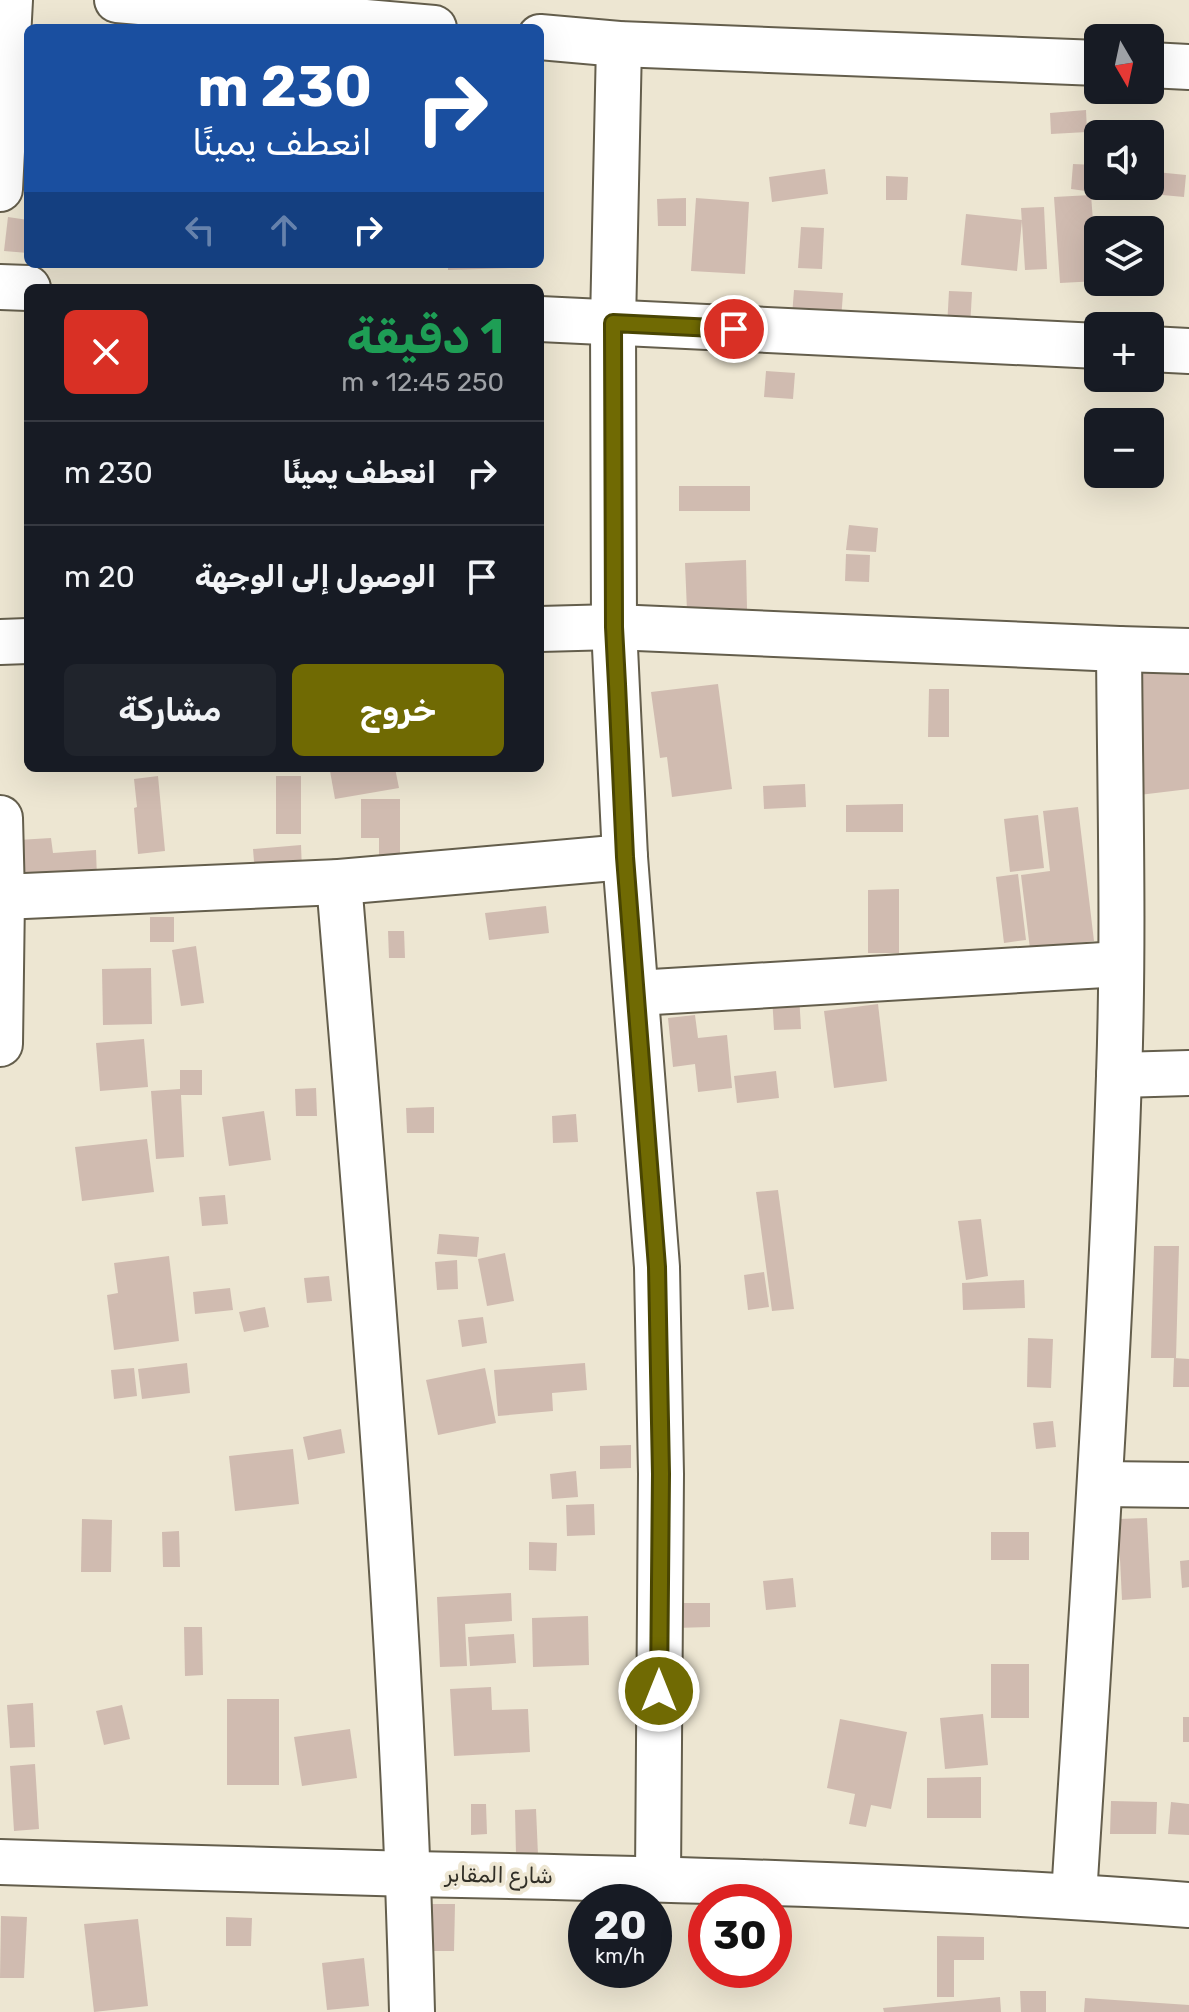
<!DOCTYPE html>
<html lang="ar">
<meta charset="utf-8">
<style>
body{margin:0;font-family:Rubik,"Noto Sans Arabic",sans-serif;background:#20242c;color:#f1f3f6;direction:rtl;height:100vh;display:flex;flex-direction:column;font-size:30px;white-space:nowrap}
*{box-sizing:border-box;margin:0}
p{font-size:26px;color:#9ea1a6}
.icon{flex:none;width:44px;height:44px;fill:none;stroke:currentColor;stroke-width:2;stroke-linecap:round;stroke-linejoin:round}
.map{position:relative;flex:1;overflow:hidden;direction:ltr}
.drawer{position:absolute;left:24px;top:284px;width:520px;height:488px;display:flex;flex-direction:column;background:#171b24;border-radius:12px;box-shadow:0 8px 32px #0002;direction:rtl}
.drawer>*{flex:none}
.hud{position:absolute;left:24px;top:24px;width:520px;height:244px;border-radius:12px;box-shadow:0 8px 32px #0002;direction:rtl;background:#1a4fa0;color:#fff;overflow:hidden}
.needle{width:52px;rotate:171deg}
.controls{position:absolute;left:1084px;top:24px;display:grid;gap:16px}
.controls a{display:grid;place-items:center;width:80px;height:80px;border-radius:12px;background:#171b24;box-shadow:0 8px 32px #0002;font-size:40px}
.speed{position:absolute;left:568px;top:1884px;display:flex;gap:16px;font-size:40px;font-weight:700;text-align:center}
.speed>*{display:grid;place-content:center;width:104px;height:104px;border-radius:50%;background:#171b24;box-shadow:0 8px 32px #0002;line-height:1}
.speed small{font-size:20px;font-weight:400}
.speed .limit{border:12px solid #d22;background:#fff;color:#111}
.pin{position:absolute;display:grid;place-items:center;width:68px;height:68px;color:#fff;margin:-34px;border:4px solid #fff;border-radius:50%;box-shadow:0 2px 8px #0007}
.me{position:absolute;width:88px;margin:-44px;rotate:0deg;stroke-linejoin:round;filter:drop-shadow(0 0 6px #0008)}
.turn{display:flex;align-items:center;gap:28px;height:168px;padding:0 40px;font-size:36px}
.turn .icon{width:104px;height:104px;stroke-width:2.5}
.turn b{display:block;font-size:56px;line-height:68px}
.lanes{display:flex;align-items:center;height:76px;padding:0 40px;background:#0003;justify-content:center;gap:40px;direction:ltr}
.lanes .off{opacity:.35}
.round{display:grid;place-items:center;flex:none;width:84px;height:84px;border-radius:12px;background:#20242c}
.summary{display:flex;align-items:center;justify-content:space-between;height:136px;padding:0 40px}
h1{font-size:48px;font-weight:700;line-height:60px;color:#1e9e55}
.cta{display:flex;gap:16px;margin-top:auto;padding:16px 40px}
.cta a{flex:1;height:92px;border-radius:12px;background:#706a03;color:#fff;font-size:32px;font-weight:700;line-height:92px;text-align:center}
.cta a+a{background:#20242c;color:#f1f3f6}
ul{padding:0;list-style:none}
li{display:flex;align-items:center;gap:24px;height:104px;padding:0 40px;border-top:2px solid #363941}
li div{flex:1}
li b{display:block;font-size:30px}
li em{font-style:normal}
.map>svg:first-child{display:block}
</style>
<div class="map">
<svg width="1189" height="2012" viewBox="0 0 1189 2012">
<rect width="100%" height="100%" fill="#ede6d2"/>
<g fill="#d0bbb0">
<path d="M1086 110 1087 132 1051 134 1050 113Z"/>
<rect x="1130" y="121" width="22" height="13"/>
<path d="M1150 149 1158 150 1156 172 1186 175 1184 197 1119 191 1120 186H1150Z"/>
<path d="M1073 164 1096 165 1093 192 1071 189Z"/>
<path d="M825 169 828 194 772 202 769 177Z"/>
<path d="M886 176 908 177 907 200H886Z"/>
<path d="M1091 195 1094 234H1098V281L1060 283 1054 197Z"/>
<path d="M686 198V226H658L657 199Z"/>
<path d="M696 198 749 202 745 274 691 271Z"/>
<path d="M1044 207 1047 269 1025 270 1021 208Z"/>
<path d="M966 214 1022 220 1017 271 961 265Z"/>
<path d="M8 217 28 220V253L4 251Z"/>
<path d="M801 227 824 228 822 269 798 268Z"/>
<path d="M448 264H535L536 267 448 270Z"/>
<path d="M794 290 843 293 841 320 792 316Z"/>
<path d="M949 291 972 292 970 328 947 327Z"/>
<path d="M766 371 795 373 793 399 764 397Z"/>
<rect x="679" y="486" width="71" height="25"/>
<path d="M849 525 878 528 876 552 846 550Z"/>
<path d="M846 554 870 555 869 582 845 581Z"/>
<path d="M746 560 747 609 687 611 685 563Z"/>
<path d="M1189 669V789L1139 795 1126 675Z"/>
<path d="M718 684 732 789 672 797 667 757 660 758 651 692Z"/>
<path d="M929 689H949V737H928Z"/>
<path d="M347 768H395L399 788 335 799 330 771Z"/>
<path d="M158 776 165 851 138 854 134 808 137 807 134 779Z"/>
<rect x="276" y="776" width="25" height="58"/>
<path d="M805 784 806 807 764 809 763 786Z"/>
<path d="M361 799H400V859H379V838H361Z"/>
<path d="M903 804V832H846V805Z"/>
<path d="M1078 807 1094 941 1030 949 1021 875 1050 871 1043 811Z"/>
<path d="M1038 815 1044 868 1010 872 1004 819Z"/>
<path d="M51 838 53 853 96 850 97 879 20 884 18 840Z"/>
<path d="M301 845 302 871 255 874 253 849Z"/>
<path d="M1018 874 1026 940 1004 943 996 877Z"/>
<path d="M899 889V953H868V890Z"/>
<path d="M546 906 549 933 489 940 485 913Z"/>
<rect x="150" y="917" width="24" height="25"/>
<path d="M388 931H404L405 958H389Z"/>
<path d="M196 946 204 1003 181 1006 172 950Z"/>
<path d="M151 968 152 1024 103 1025 102 969Z"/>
<path d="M799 994 801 1029 774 1030 772 996Z"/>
<path d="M878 1004 887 1081 834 1088 824 1011Z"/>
<path d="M695 1015 698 1038 727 1035 732 1088 698 1092 695 1064 673 1067 668 1018Z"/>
<path d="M144 1039 148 1087 100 1091 96 1043Z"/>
<path d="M180 1070H202V1095H181L184 1157 156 1159 151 1091 180 1089Z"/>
<path d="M776 1071 779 1098 737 1103 734 1076Z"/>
<path d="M316 1088 317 1116H296L295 1089Z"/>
<path d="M434 1107V1133H407L406 1108Z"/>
<path d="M264 1111 271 1160 229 1166 222 1117Z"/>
<path d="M576 1114 578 1142 553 1143 552 1116Z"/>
<path d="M147 1139 154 1192 82 1201 75 1147Z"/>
<path d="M778 1190 794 1309 772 1311 756 1192Z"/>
<path d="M225 1195 228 1224 202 1226 199 1197Z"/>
<path d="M981 1219 988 1276 966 1280 958 1221Z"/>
<path d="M439 1234 479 1237 477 1257 437 1254Z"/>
<path d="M1154 1246H1179L1176 1358H1151Z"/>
<path d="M505 1253 514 1301 487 1306 478 1259Z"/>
<path d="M169 1256 179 1341 114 1350 107 1295 118 1293 114 1263Z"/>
<path d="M457 1260 458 1289 437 1290 435 1262Z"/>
<path d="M764 1272 769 1307 748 1310 744 1275Z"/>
<path d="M329 1276 332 1301 307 1303 304 1278Z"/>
<path d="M1024 1280 1025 1308 963 1310 962 1283Z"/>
<path d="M230 1288 233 1310 195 1314 193 1292Z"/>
<path d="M265 1307 269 1327 244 1332 239 1312Z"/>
<path d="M483 1317 487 1343 462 1347 458 1320Z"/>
<path d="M1028 1338 1053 1339 1051 1388 1027 1387Z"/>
<path d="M1174 1358 1189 1359V1387H1173Z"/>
<path d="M187 1363 190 1393 142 1399 138 1369Z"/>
<path d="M585 1363 587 1390 552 1393 553 1411 498 1416 494 1370Z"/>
<path d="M134 1368 137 1396 114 1399 111 1370Z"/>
<path d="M485 1368 496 1423 438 1435 426 1380Z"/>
<path d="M1053 1421 1056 1447 1036 1449 1033 1423Z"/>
<path d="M341 1429 345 1453 308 1460 303 1437Z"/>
<path d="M631 1445V1468L600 1469V1446Z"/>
<path d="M293 1449 299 1504 235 1511 229 1456Z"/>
<path d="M576 1471 578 1497 552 1499 550 1474Z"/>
<path d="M594 1504 595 1535 567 1536 566 1505Z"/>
<path d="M1147 1518 1151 1598 1122 1600 1118 1519Z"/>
<path d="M82 1519 112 1520 111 1572H81Z"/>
<path d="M179 1531 180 1567H163L162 1532Z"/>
<rect x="991" y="1532" width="38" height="28"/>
<path d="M529 1542 557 1543 556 1571 529 1570Z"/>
<path d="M1189 1560V1587L1182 1588 1180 1561Z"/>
<path d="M793 1578 796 1607 766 1610 763 1581Z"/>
<path d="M511 1593 512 1621 465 1624 467 1666 440 1667 437 1597Z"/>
<path d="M675 1603H710V1627L675 1628Z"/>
<path d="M588 1616 589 1665 533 1667 532 1618Z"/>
<path d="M184 1627H202L203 1675 185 1676Z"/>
<path d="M514 1634 516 1663 470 1666 468 1637Z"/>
<rect x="991" y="1664" width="38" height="54"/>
<path d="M491 1687 492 1710 528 1709 530 1752 454 1756 450 1689Z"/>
<rect x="227" y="1699" width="52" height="86"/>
<path d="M33 1703 35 1747 10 1748 7 1705Z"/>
<path d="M122 1705 130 1739 104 1745 96 1711Z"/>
<path d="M983 1714 988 1765 945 1769 940 1718Z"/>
<rect x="1183" y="1717" width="6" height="25"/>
<path d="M840 1719 907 1732 891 1809 871 1805 866 1827 849 1824 855 1794 827 1788Z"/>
<path d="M350 1729 357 1778 302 1786 294 1737Z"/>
<path d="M35 1764 39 1829 14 1831 10 1766Z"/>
<path d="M981 1777V1818H927V1778Z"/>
<path d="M1111 1801 1157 1802 1156 1834H1110Z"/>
<path d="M1171 1802 1189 1804V1835L1168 1834Z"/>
<path d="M471 1804H486L487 1834 471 1835Z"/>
<path d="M536 1809 538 1855H516L515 1810Z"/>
<path d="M416 1904H455L454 1951H416Z"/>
<path d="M1 1916 27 1917 24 1978H0Z"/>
<path d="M226 1917 252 1918 251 1946H226Z"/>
<path d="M138 1919 148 2006 94 2012 84 1924Z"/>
<path d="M937 1936 984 1937V1960H954V1997H937Z"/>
<path d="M364 1958 369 2006 327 2010 322 1963Z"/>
<path d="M1020 1991H1046V2012H1021Z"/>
<path d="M1000 1997 1001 2012H884L883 2008Z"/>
<path d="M1085 1998 1189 2005V2012H1084Z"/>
</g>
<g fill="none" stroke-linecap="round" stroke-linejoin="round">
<defs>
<g id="street">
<path d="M117 0 434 28"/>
<path d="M540 37 619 44 1098 63"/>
<path d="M619 44 613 323 614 627 625 857 657 1267 661 1474 658 1878"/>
<path d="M1150 65 1189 67"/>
<path d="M0 189 10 0"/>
<path d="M0 287 28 288"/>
<path d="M540 319 1098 346"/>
<path d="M1150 349 1189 351"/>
<path d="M540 629 614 627 1119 649 1189 651"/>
<path d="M0 642 28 641"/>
<path d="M0 818 2 897 0 1044"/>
<path d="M339 882C370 1258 403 1635 412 2012"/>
<path d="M2 897 339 882 625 857"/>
<path d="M636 993 1121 964"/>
<path d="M1119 1075 1189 1073"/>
<path d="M1100 1484 1189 1485"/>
<path d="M0 1862C137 1866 274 1871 411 1874 670 1879 930 1885 1189 1905"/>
<path d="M1074 1896C1091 1623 1110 1349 1119 1076 1124 934 1120 791 1119 649"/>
</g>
</defs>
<use href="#street" stroke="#645e4c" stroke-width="48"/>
<use href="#street" stroke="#fff" stroke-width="44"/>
</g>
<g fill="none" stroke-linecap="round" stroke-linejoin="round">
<defs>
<path id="route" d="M659 1691 661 1474 657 1267 625 857 617 684 614 627 613 323 734 329"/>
</defs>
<use href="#route" stroke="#494502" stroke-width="20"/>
<use href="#route" stroke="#706a03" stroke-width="14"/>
</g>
<g text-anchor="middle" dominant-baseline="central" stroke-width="8" stroke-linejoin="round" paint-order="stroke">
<g font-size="22" fill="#312f27" stroke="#ede6d2">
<text transform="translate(499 1875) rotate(1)">شارع المقابر</text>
</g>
</g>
</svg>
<div class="controls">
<a><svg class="needle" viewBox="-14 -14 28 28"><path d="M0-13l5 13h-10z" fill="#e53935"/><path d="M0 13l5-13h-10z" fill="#9ea1a6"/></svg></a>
<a><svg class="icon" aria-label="sound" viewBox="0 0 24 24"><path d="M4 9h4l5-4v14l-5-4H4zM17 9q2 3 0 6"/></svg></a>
<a><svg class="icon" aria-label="layers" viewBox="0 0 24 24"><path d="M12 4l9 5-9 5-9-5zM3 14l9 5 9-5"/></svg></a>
<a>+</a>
<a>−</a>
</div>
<div class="speed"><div>20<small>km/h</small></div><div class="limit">30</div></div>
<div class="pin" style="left:734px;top:329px;background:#d93025"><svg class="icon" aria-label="arrive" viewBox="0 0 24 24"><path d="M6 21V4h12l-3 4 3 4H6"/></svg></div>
<svg class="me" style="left:659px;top:1691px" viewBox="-20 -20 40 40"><circle r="17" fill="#706a03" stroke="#fff" stroke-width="3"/><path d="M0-11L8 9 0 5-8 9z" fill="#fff"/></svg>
<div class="hud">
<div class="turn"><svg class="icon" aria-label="right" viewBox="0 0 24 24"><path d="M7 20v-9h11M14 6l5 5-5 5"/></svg><div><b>230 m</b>انعطف يمينًا</div></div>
<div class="lanes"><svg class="icon off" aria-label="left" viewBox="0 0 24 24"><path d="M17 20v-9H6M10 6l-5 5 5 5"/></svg><svg class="icon off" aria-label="ahead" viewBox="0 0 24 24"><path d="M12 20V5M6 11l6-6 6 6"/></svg><svg class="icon" aria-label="right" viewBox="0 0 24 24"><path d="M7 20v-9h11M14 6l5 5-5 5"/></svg></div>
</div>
<section class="drawer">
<div class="summary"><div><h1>1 دقيقة</h1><p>250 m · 12:45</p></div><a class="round" style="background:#d93025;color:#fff"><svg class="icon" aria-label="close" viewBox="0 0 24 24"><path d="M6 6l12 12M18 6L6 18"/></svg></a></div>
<ul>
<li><svg class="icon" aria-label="right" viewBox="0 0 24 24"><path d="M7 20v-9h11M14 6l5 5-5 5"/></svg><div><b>انعطف يمينًا</b></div><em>230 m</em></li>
<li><svg class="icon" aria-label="arrive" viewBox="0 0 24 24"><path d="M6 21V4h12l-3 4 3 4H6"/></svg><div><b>الوصول إلى الوجهة</b></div><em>20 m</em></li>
</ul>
<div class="cta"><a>خروج</a><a>مشاركة</a></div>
</section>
</div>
